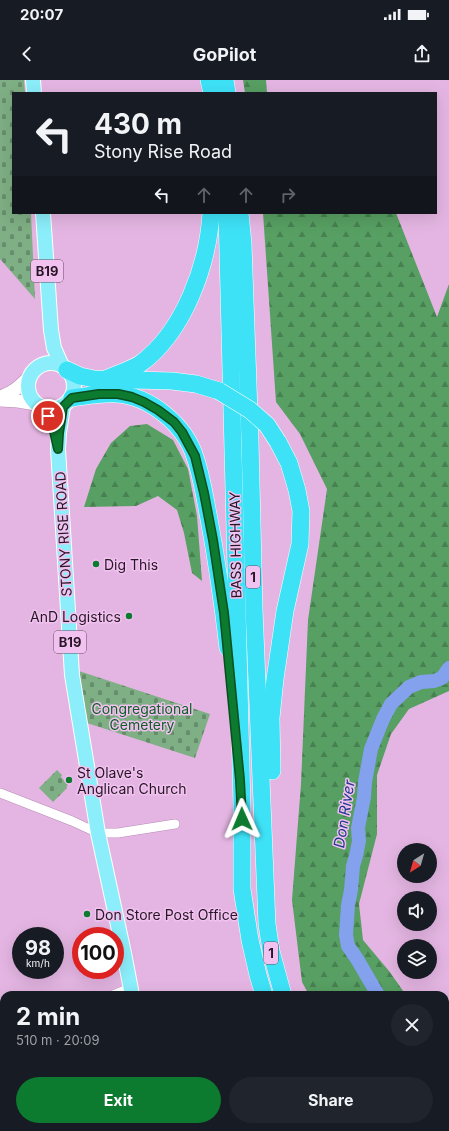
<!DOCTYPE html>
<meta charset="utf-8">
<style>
body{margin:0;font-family:Inter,sans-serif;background:#20242c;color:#f1f3f6;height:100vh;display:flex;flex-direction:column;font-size:15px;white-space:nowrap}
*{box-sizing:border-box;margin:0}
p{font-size:13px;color:#9ea1a6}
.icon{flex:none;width:22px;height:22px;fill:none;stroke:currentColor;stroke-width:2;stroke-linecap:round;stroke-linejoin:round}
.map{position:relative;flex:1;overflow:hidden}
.drawer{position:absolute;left:0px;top:911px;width:449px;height:140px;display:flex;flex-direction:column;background:#171b24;border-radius:12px 12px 0 0;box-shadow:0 4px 16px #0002}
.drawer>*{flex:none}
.hud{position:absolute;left:12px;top:12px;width:425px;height:122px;border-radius:0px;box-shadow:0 4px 16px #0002;background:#171b24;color:#f1f3f6;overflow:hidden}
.needle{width:26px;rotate:217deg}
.fabs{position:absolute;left:397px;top:763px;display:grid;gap:8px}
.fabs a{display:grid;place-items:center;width:40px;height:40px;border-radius:50%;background:#171b24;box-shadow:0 4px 16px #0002;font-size:20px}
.speed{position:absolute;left:12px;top:847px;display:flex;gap:8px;font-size:20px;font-weight:700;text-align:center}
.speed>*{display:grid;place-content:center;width:52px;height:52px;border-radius:50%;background:#171b24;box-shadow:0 4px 16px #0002;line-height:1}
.speed small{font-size:10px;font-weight:400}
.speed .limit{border:6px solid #d22;background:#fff;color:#111}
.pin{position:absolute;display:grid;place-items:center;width:34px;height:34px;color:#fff;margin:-17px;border:2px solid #fff;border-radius:50%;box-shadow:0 1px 4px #0007}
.me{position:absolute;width:44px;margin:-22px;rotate:359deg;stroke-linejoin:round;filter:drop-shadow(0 0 3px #0008)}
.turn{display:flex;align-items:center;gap:14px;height:84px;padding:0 16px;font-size:18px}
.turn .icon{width:52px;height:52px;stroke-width:2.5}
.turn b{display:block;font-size:28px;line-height:34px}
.lanes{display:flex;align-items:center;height:38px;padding:0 16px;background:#0003;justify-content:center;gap:20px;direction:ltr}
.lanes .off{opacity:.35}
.round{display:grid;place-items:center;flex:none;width:42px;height:42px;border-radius:21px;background:#20242c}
.headline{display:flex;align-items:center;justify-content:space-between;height:68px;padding:0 16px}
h1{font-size:24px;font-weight:700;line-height:30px}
.primary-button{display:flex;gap:8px;margin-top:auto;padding:8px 16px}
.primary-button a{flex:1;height:46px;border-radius:24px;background:#0c7a2f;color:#fff;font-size:16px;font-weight:700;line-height:46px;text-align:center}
.primary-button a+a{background:#20242c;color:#f1f3f6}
.status{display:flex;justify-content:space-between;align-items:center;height:28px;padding:0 20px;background:#171b24;direction:ltr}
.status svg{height:11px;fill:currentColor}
header{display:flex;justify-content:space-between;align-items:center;height:52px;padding:0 16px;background:#171b24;font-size:18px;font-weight:700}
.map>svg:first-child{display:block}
</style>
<div class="status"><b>20:07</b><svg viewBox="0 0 49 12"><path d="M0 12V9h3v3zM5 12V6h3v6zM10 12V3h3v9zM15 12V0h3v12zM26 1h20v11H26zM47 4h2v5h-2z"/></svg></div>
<header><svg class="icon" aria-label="back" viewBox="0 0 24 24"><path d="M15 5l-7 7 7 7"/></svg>GoPilot<svg class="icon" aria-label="share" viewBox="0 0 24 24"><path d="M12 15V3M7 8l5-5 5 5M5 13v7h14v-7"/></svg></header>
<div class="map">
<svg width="449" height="1051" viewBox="0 0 449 1051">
<defs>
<pattern id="forest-firs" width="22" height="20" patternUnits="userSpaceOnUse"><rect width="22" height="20" fill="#579f62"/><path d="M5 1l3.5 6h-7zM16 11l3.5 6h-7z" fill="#488151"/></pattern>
<pattern id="cemetery-stones" width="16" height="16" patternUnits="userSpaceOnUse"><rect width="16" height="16" fill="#7faf84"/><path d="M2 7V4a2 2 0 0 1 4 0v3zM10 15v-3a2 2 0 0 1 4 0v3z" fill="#688d6c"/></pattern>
<pattern id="park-crowns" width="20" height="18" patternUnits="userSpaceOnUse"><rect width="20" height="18" fill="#7faf84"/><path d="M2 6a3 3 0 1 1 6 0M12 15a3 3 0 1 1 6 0" fill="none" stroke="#688d6c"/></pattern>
</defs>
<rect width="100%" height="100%" fill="#e4b5e2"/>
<g fill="url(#forest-firs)">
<path d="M243 0H266L267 13H245Z"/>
<path d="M263 133H396L437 237 449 204V611L409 629 391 654 377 695V754L359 824 363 860 389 891 406 915H309L302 902 292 820 301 704 308 540 327 409 300 354 276 322Z"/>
<path d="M147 344 173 360 188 389 197 436 202 501 192 493 184 453 177 430 158 416 136 426 84 427 96 389 111 363 130 346Z"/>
</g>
<g fill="url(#cemetery-stones)">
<path d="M0 0H24L25 13H13V133H31L35 219 0 179Z"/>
<path d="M79 591 210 634 195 678 87 643Z"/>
<path d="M57 690 62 695 61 697 68 705 66 707 67 708 53 722 39 708Z"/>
</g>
<path fill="url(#park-crowns)" d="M197 1047H333L336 1051H204Z"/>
<path fill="#7faf84" d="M0 931 4 936V1047H28C18 1051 12 1051 0 1048Z"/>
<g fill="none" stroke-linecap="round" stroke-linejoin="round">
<path stroke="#84a1ee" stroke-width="14" d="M378 915 357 879 348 866 346 855 348 825 351 810 353 786 356 776 359 761 358 748 364 717 365 702 371 669 383 639 391 624 409 607 421 602 434 601 442 598 449 588"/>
<defs>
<g id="street">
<path d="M0 713 72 741 98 753H118L175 744"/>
<path d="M113 915 130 908"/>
</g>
<g id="secondary">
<path d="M0 317C13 313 20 306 29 297"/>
<path d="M0 320 18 321 36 324"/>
</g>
<g id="primary">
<path d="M33 0 34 13"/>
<path d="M43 133 51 250 54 268 62 286"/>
<circle cx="51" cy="306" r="23"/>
<path d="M63 327 59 353 58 369 72 595 98 753 124 873 132 915"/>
<path d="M182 1047 187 1051"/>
</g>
<g id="highway">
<path d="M209 0 212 13"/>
<path d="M225 0 227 13"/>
<path d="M227 133 242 725V809L250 860 258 895 264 915"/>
<path d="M240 133 243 164 250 360 254 529 267 844 271 871 283 915"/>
<path d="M67 290 80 296 94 299 172 301 196 304 219 311"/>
<path d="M106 299C117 294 130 290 140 284 184 252 208 185 211 133"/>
<path d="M72 318C87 316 101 313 117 314 150 316 185 345 195 377 202 397 205 419 209 439 217 482 223 525 228 568"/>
<path d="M272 691 271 638 275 599 285 531 300 464 301 431 297 410 289 383 278 362"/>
<path d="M350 1047 353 1051"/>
<path d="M364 1047 368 1051"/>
</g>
</defs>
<use href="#street" stroke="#b78ab5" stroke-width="10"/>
<use href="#secondary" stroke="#b78ab5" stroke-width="14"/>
<use href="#primary" stroke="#fff" stroke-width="16"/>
<use href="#highway" stroke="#fff" stroke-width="18"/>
<use href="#street" stroke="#fff" stroke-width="9"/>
<use href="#secondary" stroke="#fff" stroke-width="13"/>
<use href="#primary" stroke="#8beefa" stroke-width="14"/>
<use href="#highway" stroke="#3ee2f7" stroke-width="17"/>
<defs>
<path id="highway-bridge" d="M219 311 250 330 267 345 278 362"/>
</defs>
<use href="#highway-bridge" stroke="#fff" stroke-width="18" stroke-linecap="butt"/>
<use href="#highway-bridge" stroke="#3ee2f7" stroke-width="17"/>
</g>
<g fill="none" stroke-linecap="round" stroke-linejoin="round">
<defs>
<path id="route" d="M48 336 52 343 58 369 59 353 63 327 72 318 99 314H118L132 317 144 322 158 330 174 342 182 352 195 376 204 413 213 460 224 533 240 700 242 739"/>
</defs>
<use href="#route" stroke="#084f1f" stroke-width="10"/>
<use href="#route" stroke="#0c7a2f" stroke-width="7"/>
</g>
<g fill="#0c7a2f" stroke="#f1c2ef" stroke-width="1.5">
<circle cx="96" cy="484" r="4"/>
<circle cx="129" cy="536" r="4"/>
<circle cx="69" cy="700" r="4"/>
<circle cx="87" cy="834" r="4"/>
</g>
<g text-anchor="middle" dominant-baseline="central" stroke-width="3" stroke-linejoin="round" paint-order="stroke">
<g fill="#f1c2ef" stroke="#644a62" stroke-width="1">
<rect x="31" y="180" width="32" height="22" rx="3"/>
<rect x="246" y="486" width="14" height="22" rx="3"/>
<rect x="54" y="551" width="32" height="22" rx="3"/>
<rect x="264" y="862" width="14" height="22" rx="3"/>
</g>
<g font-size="13" font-weight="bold" fill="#271626">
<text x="47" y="191">B19</text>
<text x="253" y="497">1</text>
<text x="70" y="562">B19</text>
<text x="271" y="873">1</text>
</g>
<g font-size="14" fill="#271626" stroke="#f1c2ef">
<text transform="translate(63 454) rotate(-93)">STONY RISE ROAD</text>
<text transform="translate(235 465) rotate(-91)">BASS HIGHWAY</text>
</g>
<g font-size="14" fill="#271626" stroke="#f1c2ef" text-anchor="start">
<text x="104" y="484">Dig This</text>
<text x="121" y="536" text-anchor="end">AnD Logistics</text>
<text x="77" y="692">St Olave's<tspan x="77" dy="16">Anglican Church</tspan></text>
<text x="95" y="834">Don Store Post Office</text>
</g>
<g font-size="14" fill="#0e5f25" stroke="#f1c2ef">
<text x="142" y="628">Congregational<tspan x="142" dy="16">Cemetery</tspan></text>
</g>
<g font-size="15" font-style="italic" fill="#21388f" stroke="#f1c2ef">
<text transform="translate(344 734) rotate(-81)">Don River</text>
</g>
</g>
</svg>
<div class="fabs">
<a><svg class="needle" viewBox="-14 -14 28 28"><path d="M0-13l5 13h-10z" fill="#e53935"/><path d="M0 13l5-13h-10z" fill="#9ea1a6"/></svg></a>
<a><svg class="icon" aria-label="sound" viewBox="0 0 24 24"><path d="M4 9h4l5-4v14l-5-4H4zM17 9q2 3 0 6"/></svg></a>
<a><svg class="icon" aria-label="layers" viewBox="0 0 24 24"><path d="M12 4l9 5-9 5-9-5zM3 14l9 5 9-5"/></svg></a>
</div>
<div class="speed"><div>98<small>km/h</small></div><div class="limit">100</div></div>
<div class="pin" style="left:48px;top:336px;background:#d93025"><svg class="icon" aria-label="arrive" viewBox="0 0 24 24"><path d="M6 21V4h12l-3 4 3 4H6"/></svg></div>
<svg class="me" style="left:242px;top:739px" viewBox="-20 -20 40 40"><path d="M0-17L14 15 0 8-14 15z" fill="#0c7a2f" stroke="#fff" stroke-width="4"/></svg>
<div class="hud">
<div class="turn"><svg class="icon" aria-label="left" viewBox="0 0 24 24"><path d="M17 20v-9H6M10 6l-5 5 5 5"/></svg><div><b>430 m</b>Stony Rise Road</div></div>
<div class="lanes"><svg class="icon" aria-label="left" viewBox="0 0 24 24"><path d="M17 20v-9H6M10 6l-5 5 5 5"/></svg><svg class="icon off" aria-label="ahead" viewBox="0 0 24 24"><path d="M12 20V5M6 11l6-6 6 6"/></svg><svg class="icon off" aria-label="ahead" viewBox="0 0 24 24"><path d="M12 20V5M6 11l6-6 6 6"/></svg><svg class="icon off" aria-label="right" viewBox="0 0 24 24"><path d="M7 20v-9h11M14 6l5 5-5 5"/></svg></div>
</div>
<section class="drawer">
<div class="headline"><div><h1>2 min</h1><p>510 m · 20:09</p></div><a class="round"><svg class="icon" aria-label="close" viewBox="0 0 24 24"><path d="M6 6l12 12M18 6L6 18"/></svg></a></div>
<div class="primary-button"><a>Exit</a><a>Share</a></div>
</section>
</div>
